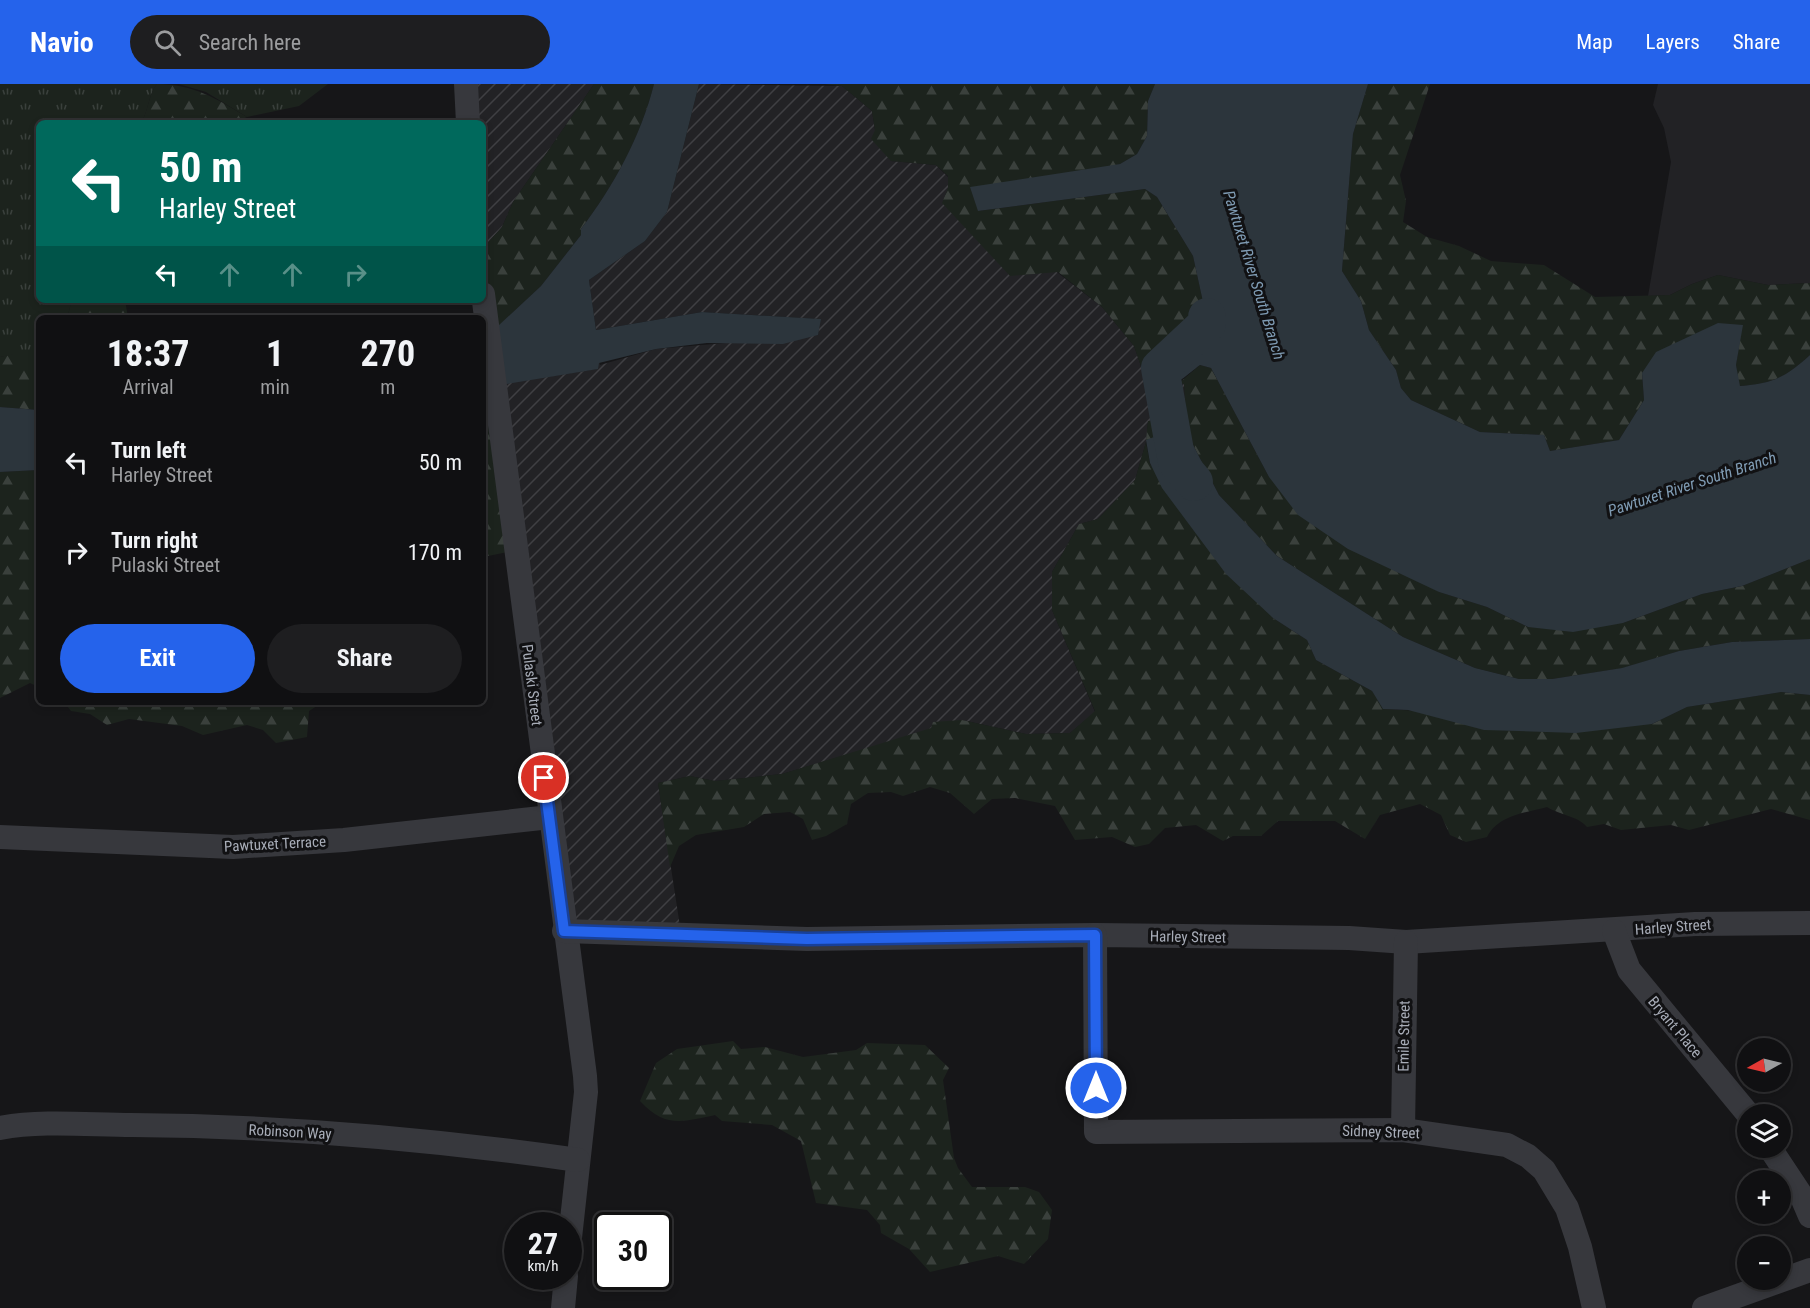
<!DOCTYPE html>
<meta charset="utf-8">
<style>
body{margin:0;font-family:"Roboto Condensed",sans-serif;background:#1e1e20;color:#f1f3f6;height:100vh;display:flex;flex-direction:column;font-size:22px;white-space:nowrap}
*{box-sizing:border-box;margin:0}
p{font-size:20px;color:#9c9d9f}
.icon{flex:none;width:33px;height:33px;fill:none;stroke:currentColor;stroke-width:2;stroke-linecap:round;stroke-linejoin:round}
.map{position:relative;flex:1;overflow:hidden}
.side{position:absolute;left:36px;top:231px;width:450px;height:390px;display:flex;flex-direction:column;background:#101012;border-radius:9px;box-shadow:0 3px 9px #0003,0 0 0 2px #303032}
.side>*{flex:none}
.banner{position:absolute;left:36px;top:36px;width:450px;height:183px;border-radius:9px;box-shadow:0 3px 9px #0003,0 0 0 2px #303032;background:#00695c;color:#fff;overflow:hidden}
.needle{width:39px;rotate:262deg}
.controls{position:absolute;left:1737px;top:954px;display:grid;gap:12px}
.controls a{display:grid;place-items:center;width:54px;height:54px;border-radius:50%;background:#101012;box-shadow:0 3px 9px #0003,0 0 0 2px #303032;font-size:30px}
.speed{position:absolute;left:504px;top:1128px;display:flex;gap:12px;font-size:30px;font-weight:700;text-align:center}
.speed>*{display:grid;place-content:center;width:78px;height:78px;border-radius:50%;background:#101012;box-shadow:0 3px 9px #0003,0 0 0 2px #303032;line-height:1}
.speed small{font-size:15px;font-weight:400}
.speed .limit{border:3px solid #111;border-radius:9px;background:#fff;color:#111}
.pin{position:absolute;display:grid;place-items:center;width:51px;height:51px;color:#fff;margin:-26px;border:3px solid #fff;border-radius:50%;box-shadow:0 2px 6px #0007}
.me{position:absolute;width:66px;margin:-33px;rotate:0deg;stroke-linejoin:round;filter:drop-shadow(0 0 4px #0008)}
.turn{display:flex;align-items:center;gap:21px;height:126px;padding:0 24px;font-size:27px}
.turn .icon{width:78px;height:78px;stroke-width:2.5}
.turn b{display:block;font-size:42px;line-height:51px}
.lanes{display:flex;align-items:center;height:57px;padding:0 24px;background:#0003;justify-content:center;gap:30px;direction:ltr}
.lanes .off{opacity:.35}
.eta{display:flex;justify-content:space-evenly;align-items:center;height:102px;text-align:center}
.eta b{font-size:36px;font-weight:700;line-height:42px}
.button{display:flex;gap:12px;margin-top:auto;padding:12px 24px}
.button a{flex:1;height:69px;border-radius:36px;background:#2563eb;color:#fff;font-size:24px;font-weight:700;line-height:69px;text-align:center}
.button a+a{background:#1e1e20;color:#f1f3f6}
ul{padding:0;list-style:none}
li{display:flex;align-items:center;gap:18px;height:90px;padding:0 24px}
li div{flex:1}
li b{display:block;font-size:22px}
li em{font-style:normal}
header{display:flex;align-items:center;gap:36px;box-sizing:border-box;height:84px;padding:0 30px;background:#2563eb;color:#fff}
header strong{font-size:28px}
nav{display:flex;gap:33px;margin-inline-start:auto;font-size:21px}
.search{width:420px;height:54px;background:#1e1e20;display:flex;align-items:center;gap:15px;box-sizing:border-box;padding:0 21px;border-radius:33px;color:#9c9d9f;font-size:22px}
.map>svg:first-child{display:block}
</style>
<header>
<strong>Navio</strong>
<div class="search"><svg class="icon" aria-label="search" viewBox="0 0 24 24"><circle cx="10" cy="10" r="6"/><path d="M15 15l6 6"/></svg>Search here</div>
<nav><a>Map</a><a>Layers</a><a>Share</a></nav>
</header>
<div class="map">
<svg width="1810" height="1224" viewBox="0 0 1810 1224">
<defs>
<pattern id="industrial-furrows" width="10" height="10" patternUnits="userSpaceOnUse" patternTransform="scale(1.5)"><rect width="10" height="10" fill="#222225"/><path d="M-1 1l2-2M0 10L10 0M9 11l2-2" fill="none" stroke="#3f3f43"/></pattern>
<pattern id="grass-tufts" width="24" height="20" patternUnits="userSpaceOnUse" patternTransform="scale(1.5)"><rect width="24" height="20" fill="#1c231d"/><path d="M3 7l-1-3M5 7V3M7 7l1-3M15 17l-1-3M17 17v-4M19 17l1-3" fill="none" stroke="#3a403c"/></pattern>
<pattern id="forest-firs" width="22" height="20" patternUnits="userSpaceOnUse" patternTransform="scale(1.5)"><rect width="22" height="20" fill="#1c231d"/><path d="M5 1l3.5 6h-7zM16 11l3.5 6h-7z" fill="#3a403c"/></pattern>
</defs>
<rect width="100%" height="100%" fill="#161618"/>
<path fill="#222225" d="M1658 0H1810V199L1768 201 1718 191 1692 200 1670 211 1648 212 1671 78 1664 44 1653 21Z"/>
<g fill="url(#industrial-furrows)">
<path d="M463 0H594L513 118 502 143 483 164V39H466Z"/>
<path d="M699 0 842 2 872 27 875 46 891 77 936 81 948 93V104L1102 223 1134 262 1144 291 1157 294 1156 301 1166 303 1184 299 1186 331 1179 338 1148 337 1146 358 1135 396 1098 435 1079 440 1052 488V526L1095 628 1070 649 1026 650 962 636 782 690 715 697 690 692 658 699 681 849 567 845 488 302 597 285 599 277 600 281 656 265 818 251 820 235 702 228 596 246 589 196 645 157 667 128Z"/>
</g>
<g fill="url(#grass-tufts)">
<path d="M0 0H157C148 11 149 26 141 39H39V216H72L67 234H39L37 266 0 273Z"/>
<path d="M179 0H328L299 22 247 33 206 8Z"/>
</g>
<g fill="url(#forest-firs)">
<path d="M157 0C193 0 217 15 247 33L232 39H141C149 26 148 11 157 0Z"/>
<path d="M594 0H654C641 52 613 103 581 145V151L541 202 491 249 483 213V164L502 143 513 118Z"/>
<path d="M824 0H1155L1148 17 1147 52 1137 70 1120 80 978 127 1145 105 1157 113 1193 172 1203 218 1196 244 1157 294 1144 291 1134 262 1102 223 1058 188 1010 192 942 119 948 104V92L936 81 891 77 871 55 875 46 872 27 842 2Z"/>
<path d="M1368 0H1430L1400 91 1406 117 1403 138 1427 153 1459 162 1491 177 1544 181 1595 213 1670 211 1692 200 1718 191 1768 201 1810 199V271C1786 293 1772 300 1739 302L1736 281 1742 241 1642 289 1644 316 1619 356 1550 367 1544 351 1480 348 1411 316 1401 304 1396 286 1369 246 1361 217 1342 187 1353 50Z"/>
<path d="M72 216H125L128 234H67Z"/>
<path d="M39 264V326L0 323V273Z"/>
<path d="M1200 281 1211 284 1269 393 1439 508 1487 523 1528 543 1623 539 1702 510 1742 502 1810 475V555L1732 558 1679 567 1623 584 1552 595H1519L1475 584 1403 553 1277 472 1219 411 1190 355 1146 356 1148 337 1179 338 1186 331 1184 300 1179 299Z"/>
<path d="M488 302 512 467 483 473V304Z"/>
<path d="M1146 358 1150 380 1273 534 1307 556 1316 576 1372 607 1384 625 1652 640 1687 623 1781 608 1810 611V736L1771 725 1689 746 1671 741 1621 746 1604 740 1587 743C1578 732 1560 731 1547 723 1525 729 1498 731 1487 753L1466 758 1450 751 1441 731 1420 720 1380 731 1365 755 1335 737H1278L1261 752H1233L1223 757 1196 741 1165 744 1149 760 1135 763 1112 753 1075 756 1055 722 1015 714 992 715 974 730 950 709 930 703 903 712 891 708 868 709 851 720 847 740 826 752 812 756 803 735 790 728 764 730 744 743 696 751 679 762 670 783 658 699 690 692 715 697 782 690 931 644 933 638 962 636 1026 650 1070 649 1095 627 1052 526V488L1079 440 1098 435 1135 396Z"/>
<path d="M39 386V603L30 599 0 614V388Z"/>
<path d="M64 618H323L309 627 307 653 276 659 263 646 247 641 203 651 182 642 129 635 107 641 90 630 71 627Z"/>
<path d="M733 957 741 965 765 963 803 973 856 966 867 959 925 961 949 984 943 996 954 1074 958 1084 972 1103H1025L1039 1108 1052 1126 1048 1155 1024 1180 998 1172 930 1188 909 1165 881 1149 880 1141 867 1126 816 1119 801 1057 772 1041 722 1037 715 1031C682 1038 665 1044 640 1017L656 979 677 965Z"/>
</g>
<g fill="#2c353c">
<path d="M654 0H699L667 128 645 157 589 196 596 246 702 228 821 235 818 251 783 260 707 259 656 265 599 279 598 285 483 304V256L541 202 581 151V145C613 103 641 52 654 0Z"/>
<path d="M1155 0H1368L1353 50 1342 187 1361 217 1369 246 1396 286 1401 304 1411 316 1480 348 1544 351 1550 367 1619 356 1644 316 1642 289 1656 268 1718 239 1743 241 1736 281 1740 302C1772 300 1786 293 1810 271V475L1742 502 1702 510 1623 539 1573 548 1528 543 1487 523 1439 508 1348 465 1298 431 1269 393 1211 284 1200 281C1185 292 1175 305 1156 301L1157 294 1196 244 1203 218 1193 172 1157 113 1145 105 978 127 970 103 1120 80 1137 70 1147 52 1148 17Z"/>
<path d="M0 323 39 326V386L0 388Z"/>
<path d="M1162 350 1190 355 1219 411 1277 472 1403 553 1475 584 1519 595H1552L1622 584 1679 567 1732 558 1810 555V611L1781 608 1687 623 1652 640 1576 649 1484 646 1408 626 1383 625 1372 607 1316 576 1307 556 1273 534 1226 490 1162 404 1150 379 1146 356Z"/>
</g>
<g fill="none" stroke-linecap="round" stroke-linejoin="round">
<path stroke="#2c353c" stroke-width="38" d="M1194 398 1177 378 1160 284 1207 240V233"/>
<g stroke="#37383d" stroke-width="24">
<path d="M466 0 468 39"/>
<path d="M483 210 585 992 586 1008 568 1172"/>
<path d="M0 753 233 763 344 756 550 733"/>
<path d="M564 847 807 855 1095 851 1349 854 1406 858 1695 840 1810 839"/>
<path d="M1614 847 1629 886 1748 1030"/>
<path d="M1095 851 1096 1048 1403 1046 1507 1061 1528 1072 1544 1086 1567 1124 1580 1163 1594 1224"/>
<path d="M0 1044C42 1036 90 1041 132 1041 281 1042 431 1055 578 1076"/>
<path d="M1403 1046 1406 858"/>
<path d="M1770 1064 1801 1111 1810 1132"/>
<path d="M563 1224 566 1192"/>
<path d="M1704 1224 1810 1186"/>
</g>
</g>
<g fill="none" stroke-linecap="round" stroke-linejoin="round">
<defs>
<path id="route" d="M544 694 564 847 807 855 1095 851 1096 1004"/>
</defs>
<use href="#route" stroke="#184099" stroke-width="15"/>
<use href="#route" stroke="#2563eb" stroke-width="10"/>
</g>
<g text-anchor="middle" dominant-baseline="central" stroke-width="6" stroke-linejoin="round" paint-order="stroke">
<g font-size="15" fill="#a8adb8" stroke="#111113">
<text transform="translate(532 601) rotate(83)">Pulaski Street</text>
<text transform="translate(275 760) rotate(-3)">Pawtuxet Terrace</text>
<text transform="translate(1673 843) rotate(-4)">Harley Street</text>
<text transform="translate(1188 853) rotate(1)">Harley Street</text>
<text transform="translate(1675 943) rotate(50)">Bryant Place</text>
<text transform="translate(1404 952) rotate(-89)">Emile Street</text>
<text transform="translate(290 1048) rotate(3)">Robinson Way</text>
<text transform="translate(1381 1048) rotate(2)">Sidney Street</text>
</g>
<g font-size="16" font-style="italic" fill="#7f9bb3" stroke="#111113">
<text transform="translate(1254 191) rotate(73)">Pawtuxet River South Branch</text>
<text transform="translate(1692 400) rotate(-18)">Pawtuxet River South Branch</text>
</g>
</g>
</svg>
<div class="controls">
<a><svg class="needle" viewBox="-14 -14 28 28"><path d="M0-13l5 13h-10z" fill="#e53935"/><path d="M0 13l5-13h-10z" fill="#9c9d9f"/></svg></a>
<a><svg class="icon" aria-label="layers" viewBox="0 0 24 24"><path d="M12 4l9 5-9 5-9-5zM3 14l9 5 9-5"/></svg></a>
<a>+</a>
<a>−</a>
</div>
<div class="speed"><div>27<small>km/h</small></div><div class="limit">30</div></div>
<div class="pin" style="left:544px;top:694px;background:#d93025"><svg class="icon" aria-label="arrive" viewBox="0 0 24 24"><path d="M6 21V4h12l-3 4 3 4H6"/></svg></div>
<svg class="me" style="left:1096px;top:1004px" viewBox="-20 -20 40 40"><circle r="17" fill="#2563eb" stroke="#fff" stroke-width="3"/><path d="M0-11L8 9 0 5-8 9z" fill="#fff"/></svg>
<div class="banner">
<div class="turn"><svg class="icon" aria-label="left" viewBox="0 0 24 24"><path d="M17 20v-9H6M10 6l-5 5 5 5"/></svg><div><b>50 m</b>Harley Street</div></div>
<div class="lanes"><svg class="icon" aria-label="left" viewBox="0 0 24 24"><path d="M17 20v-9H6M10 6l-5 5 5 5"/></svg><svg class="icon off" aria-label="ahead" viewBox="0 0 24 24"><path d="M12 20V5M6 11l6-6 6 6"/></svg><svg class="icon off" aria-label="ahead" viewBox="0 0 24 24"><path d="M12 20V5M6 11l6-6 6 6"/></svg><svg class="icon off" aria-label="right" viewBox="0 0 24 24"><path d="M7 20v-9h11M14 6l5 5-5 5"/></svg></div>
</div>
<section class="side">
<div class="eta">
<div><b>18:37</b><p>Arrival</p></div>
<div><b>1</b><p>min</p></div>
<div><b>270</b><p>m</p></div>
</div>
<ul>
<li><svg class="icon" aria-label="left" viewBox="0 0 24 24"><path d="M17 20v-9H6M10 6l-5 5 5 5"/></svg><div><b>Turn left</b><p>Harley Street</p></div><em>50 m</em></li>
<li><svg class="icon" aria-label="right" viewBox="0 0 24 24"><path d="M7 20v-9h11M14 6l5 5-5 5"/></svg><div><b>Turn right</b><p>Pulaski Street</p></div><em>170 m</em></li>
</ul>
<div class="button"><a>Exit</a><a>Share</a></div>
</section>
</div>
